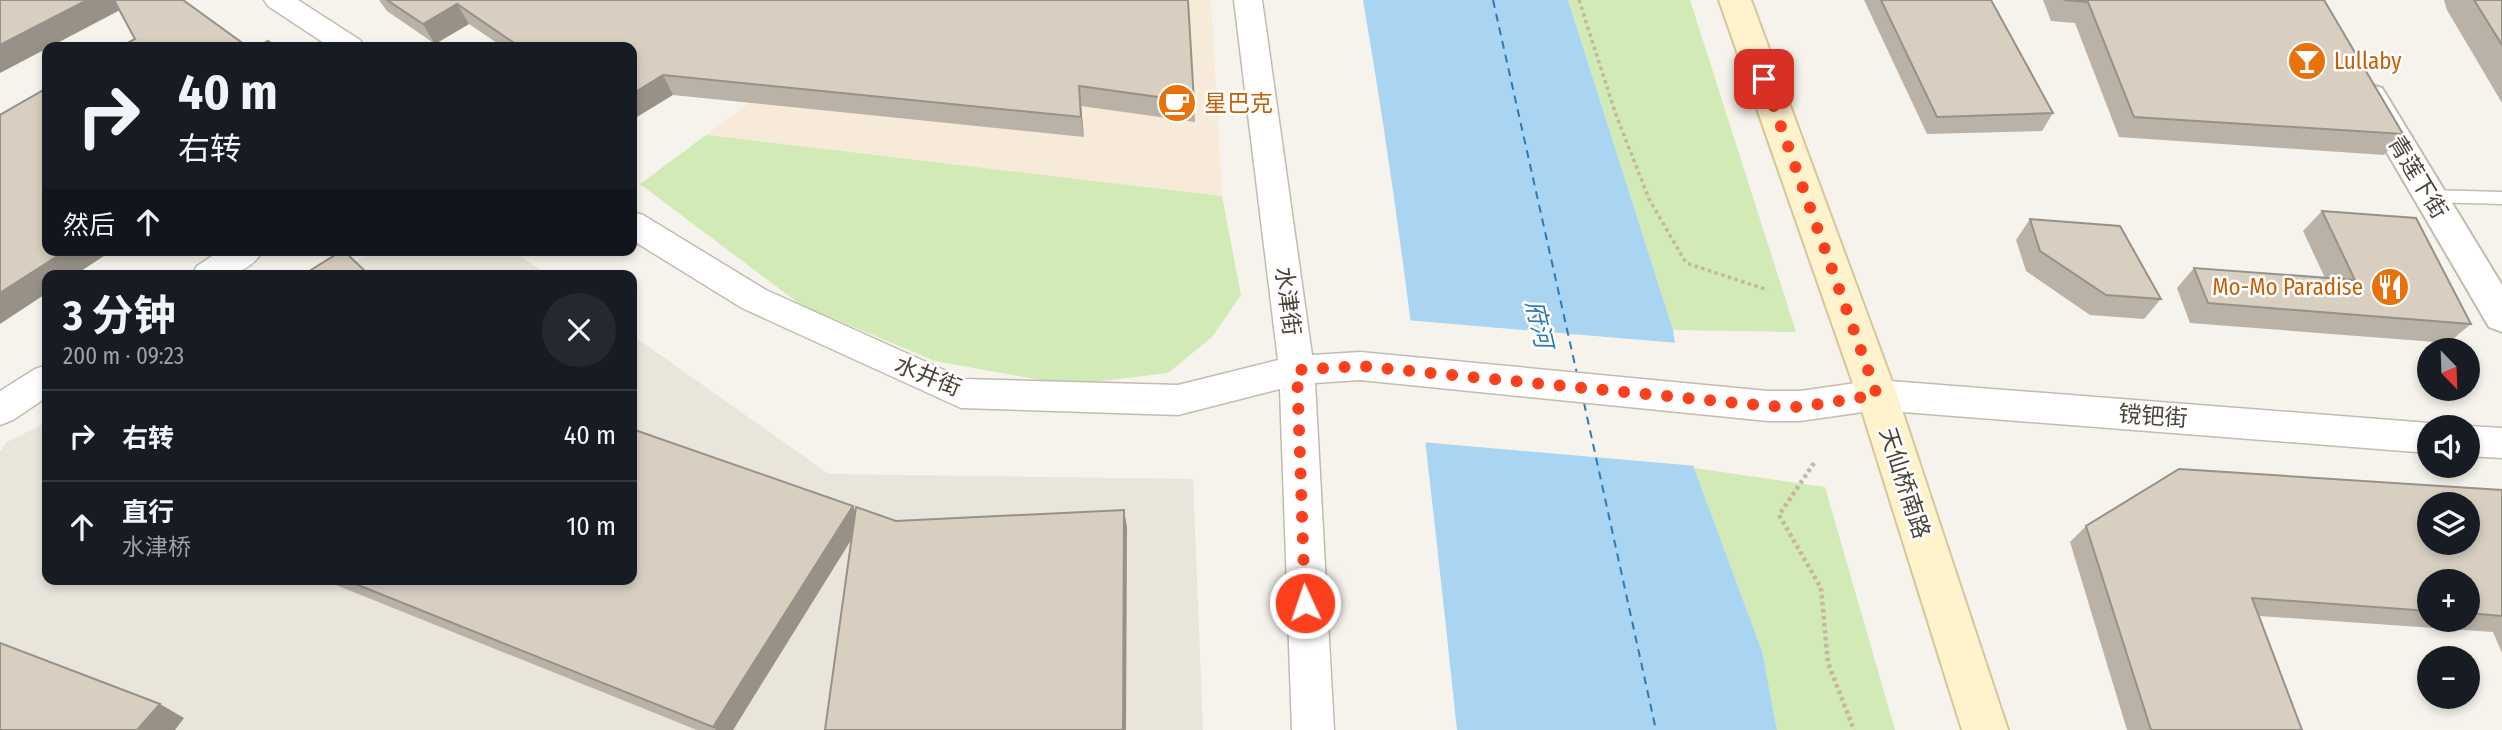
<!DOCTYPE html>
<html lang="zh">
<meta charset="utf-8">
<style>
body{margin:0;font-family:"Fira Sans Condensed","Noto Sans SC",sans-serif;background:#242831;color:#f1f3f6;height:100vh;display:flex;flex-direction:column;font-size:26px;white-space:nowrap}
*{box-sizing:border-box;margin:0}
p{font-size:23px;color:#9ea1a6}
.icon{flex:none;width:38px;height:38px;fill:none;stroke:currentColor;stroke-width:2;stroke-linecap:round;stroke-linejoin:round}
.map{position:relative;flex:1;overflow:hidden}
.drawer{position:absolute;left:42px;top:270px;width:595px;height:315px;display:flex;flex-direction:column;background:#171b24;border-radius:14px;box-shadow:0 4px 10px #0003}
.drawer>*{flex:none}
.hud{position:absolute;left:42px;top:42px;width:595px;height:214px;border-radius:14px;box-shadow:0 4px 10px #0003;background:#171b24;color:#f1f3f6;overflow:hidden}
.needle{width:46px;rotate:157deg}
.buttons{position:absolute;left:2417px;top:338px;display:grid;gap:14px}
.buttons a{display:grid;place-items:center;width:63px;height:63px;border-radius:50%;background:#171b24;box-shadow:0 4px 10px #0003;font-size:35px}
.pin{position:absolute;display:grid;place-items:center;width:60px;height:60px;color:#fff;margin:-30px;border-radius:14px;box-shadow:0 4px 10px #0006}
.me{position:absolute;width:77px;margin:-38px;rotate:357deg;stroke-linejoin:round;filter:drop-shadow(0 0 5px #0008)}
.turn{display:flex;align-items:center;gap:24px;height:147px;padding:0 21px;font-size:32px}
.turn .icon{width:91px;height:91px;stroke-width:2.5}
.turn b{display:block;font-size:49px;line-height:60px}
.then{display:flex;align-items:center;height:66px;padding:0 21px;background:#0003;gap:14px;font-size:26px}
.round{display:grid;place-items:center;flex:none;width:74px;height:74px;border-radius:37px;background:#242831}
.head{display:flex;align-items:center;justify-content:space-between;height:119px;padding:0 21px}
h1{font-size:42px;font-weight:700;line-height:52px}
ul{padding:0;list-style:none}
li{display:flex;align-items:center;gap:21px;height:91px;padding:0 21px;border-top:2px solid #363941}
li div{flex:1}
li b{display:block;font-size:26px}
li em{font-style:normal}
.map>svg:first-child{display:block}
</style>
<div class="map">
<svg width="2502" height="730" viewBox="0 0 2502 730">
<rect width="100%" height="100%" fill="#f6f3ec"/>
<g fill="#eae5da">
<path d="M378 250H512L547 275H330Z"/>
<path d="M632 335 829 474 1193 479 1203 730H0V451L7 442 47 422V579H632Z"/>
</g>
<path fill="#f7ead8" d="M848 0H1211L1222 196 706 135 824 47Z"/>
<g fill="#d2eab5">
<path d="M1568 0H1690L1796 332 1673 330Z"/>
<path d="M706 135 1222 196 1241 295 1212 337 1168 373 1068 385 935 361 801 305 640 184Z"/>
<path d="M1694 468 1825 487 1895 730H1777L1762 651Z"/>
</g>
<path fill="#a9d4f2" d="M1363 0H1568L1673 330 1694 468 1762 651 1777 730H1457C1431 486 1405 242 1363 0Z"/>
<path fill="#f6f3ec" d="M1406 320 1678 343 1697 466 1421 442Z"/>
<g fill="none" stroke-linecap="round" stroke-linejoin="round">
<g stroke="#2e7ab2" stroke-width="2" stroke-dasharray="8 6" stroke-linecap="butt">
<path d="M1493 0 1577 374"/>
<path d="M1584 403 1656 730"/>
</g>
<defs>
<path id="service" d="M2429 190 2502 192V204L2429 202 2421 196Z"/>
<g id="minor">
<path d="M264 0H298L360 40 365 47H330L268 6Z"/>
<path d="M1234 0H1262L1312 355 1360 352 1768 391H1800L1877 380 2429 423 2441 427H2429V453L1877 410 1800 421H1768L1360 380 1315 383 1334 730H1292L1280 389 1178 415 961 408 742 308 632 240V212L643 215 766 290 964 379 1178 385 1278 360Z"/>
<path d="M221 250H263C248 278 220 275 192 275L197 266Z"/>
<path d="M47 365V397L13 420 0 425V391L35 369Z"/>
<path d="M2468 426 2502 428V458L2468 456V427H2464Z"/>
</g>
<path id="tertiary" d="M2370 85 2382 88 2502 285V332L2489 327 2354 96 2358 88Z"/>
<path id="secondary" d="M1719 0H1751L1897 395 2008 730H1962L1857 395Z"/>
</defs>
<use href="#service" stroke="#c2bbae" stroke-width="3"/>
<use href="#minor" stroke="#c2bbae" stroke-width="3"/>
<use href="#tertiary" stroke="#c2bbae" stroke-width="4"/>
<use href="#secondary" stroke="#d6c79b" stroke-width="4"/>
<path stroke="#c4b79f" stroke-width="3.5" stroke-dasharray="3.5 3.5" stroke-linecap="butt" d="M1579 0 1616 115 1649 199 1686 263 1768 290"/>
<path stroke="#c4b79f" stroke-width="4.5" stroke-dasharray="3.5 3.5" stroke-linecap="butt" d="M1814 463 1779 515 1821 588 1828 663 1854 730"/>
<use href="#service" fill="#fff" fill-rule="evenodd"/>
<use href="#minor" fill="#fff" fill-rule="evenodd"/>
<use href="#tertiary" fill="#fff" fill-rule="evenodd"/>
<use href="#secondary" fill="#fff3cd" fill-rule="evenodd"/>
</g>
<g fill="#bab2a6" fill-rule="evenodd">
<path d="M379 0H1188L1195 122 1081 106 1084 137 673 95 632 47H503L469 24 435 44 387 11Z"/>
<path d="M1864 0H1991L2053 113 2042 131 1927 134Z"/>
<path d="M2043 0H2324L2403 134 2384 155 2119 137 2075 23 2051 21Z"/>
<path d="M2444 0H2502V103L2447 10Z"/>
<path d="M2322 211 2471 324 2448 343 2190 323 2177 288 2194 268 2325 278 2303 231Z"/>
<path d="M2030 219 2161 299 2144 319 2090 315 2026 271 2016 240Z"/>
<path d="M2502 490V653L2493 632 2259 616 2302 730H2127L2070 542 2086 526ZM2429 581H2468V620H2429Z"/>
<path d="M853 506 855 511 896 521 1124 510 1127 528 851 540 733 730H697L336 585 329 579H632Z"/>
</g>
<g fill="#979187">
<path d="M87 0H117L124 8 0 73V45Z"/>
<path d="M457 4 469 24 435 44 423 24Z"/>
<path d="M663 75 673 95 632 120V94Z"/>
<path d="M1079 86 1081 106 1084 137 1081 117Z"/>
<path d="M67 250H113L75 275H47V293L0 324V293Z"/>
<path d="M853 506 861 524 733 730H716L713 727Z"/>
<path d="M1124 510 1127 528 1126 730H1123Z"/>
<path d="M160 704 184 718 175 730H137Z"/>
</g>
<g fill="#d8cfc1" stroke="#979187" stroke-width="2" fill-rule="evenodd">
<path d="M0 0H87L0 45Z"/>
<path d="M114 0H183L248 47H120L135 39Z"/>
<path d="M387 0H1188L1194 102 1079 86 1081 117 663 75 632 94V47H520L457 4 423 24Z"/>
<path d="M1881 0H1991L2053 113 1937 117Z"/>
<path d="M2064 0H2324L2403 134 2134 117 2088 2Z"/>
<path d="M2474 0H2502V45Z"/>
<path d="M268 41 276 47H257Z"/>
<path d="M47 88V250H67L0 293V115Z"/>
<path d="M2322 211 2416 218 2471 324 2208 303 2194 268 2355 280Z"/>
<path d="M2030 219 2120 226 2161 299 2106 295 2040 251Z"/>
<path d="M343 250 369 275H303Z"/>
<path d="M632 429 853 506 713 727 343 579H632Z"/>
<path d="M2179 469 2502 490V616L2468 613V581H2429V611L2252 598 2302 730H2151L2086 526ZM2429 504H2468V542H2429Z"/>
<path d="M856 507 896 521 1124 510 1123 730H825Z"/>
<path d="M0 643 160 704 137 730H0Z"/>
</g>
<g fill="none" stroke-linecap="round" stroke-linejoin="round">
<path stroke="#fc3f1d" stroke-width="12" stroke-dasharray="0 21.6" d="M1305 603 1297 370 1360 366 1768 406 1800 407 1877 395 1764 79"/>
</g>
<defs>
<symbol id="bar-disc" viewBox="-11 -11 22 22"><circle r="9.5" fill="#e8710a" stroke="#fff"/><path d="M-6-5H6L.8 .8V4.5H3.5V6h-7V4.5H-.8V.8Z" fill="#fff"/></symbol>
<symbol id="cafe-disc" viewBox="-11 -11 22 22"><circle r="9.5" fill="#e8710a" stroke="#fff"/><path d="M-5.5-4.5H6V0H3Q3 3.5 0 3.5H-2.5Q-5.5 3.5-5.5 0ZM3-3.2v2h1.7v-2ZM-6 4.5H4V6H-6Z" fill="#fff"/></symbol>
<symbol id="restaurant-disc" viewBox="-11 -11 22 22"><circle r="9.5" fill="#e8710a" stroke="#fff"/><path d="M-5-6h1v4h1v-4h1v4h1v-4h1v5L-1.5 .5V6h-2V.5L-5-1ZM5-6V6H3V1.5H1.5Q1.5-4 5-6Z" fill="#fff"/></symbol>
</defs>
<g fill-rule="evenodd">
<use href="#bar-disc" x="2285" y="39" width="44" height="44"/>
<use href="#cafe-disc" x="1155" y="81" width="44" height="44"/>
<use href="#restaurant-disc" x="2368" y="265" width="44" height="44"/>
</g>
<g text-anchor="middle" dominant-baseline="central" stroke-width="5" stroke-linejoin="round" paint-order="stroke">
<g font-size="23" fill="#c56008" stroke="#fff" text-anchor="start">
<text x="2334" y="61">Lullaby</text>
<text x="1204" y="103">星巴克</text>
<text x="2363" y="287" text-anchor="end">Mo-Mo Paradise</text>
</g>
<g font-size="23" fill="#4b4439" stroke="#fff">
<text transform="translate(2418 177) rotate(59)">青莲下街</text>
<text transform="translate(1288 301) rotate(83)">水津街</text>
<text transform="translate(928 376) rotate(22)">水井街</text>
<text transform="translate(2153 416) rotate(4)">镋钯街</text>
<text transform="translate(1905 483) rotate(72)">天仙桥南路</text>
</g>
<g font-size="24" font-style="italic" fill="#2e7ab2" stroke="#fff">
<text transform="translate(1539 324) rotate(77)">府河</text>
</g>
</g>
</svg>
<div class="buttons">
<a><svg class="needle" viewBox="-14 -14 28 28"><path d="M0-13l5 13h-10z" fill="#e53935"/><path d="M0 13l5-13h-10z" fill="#9ea1a6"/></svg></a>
<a><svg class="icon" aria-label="sound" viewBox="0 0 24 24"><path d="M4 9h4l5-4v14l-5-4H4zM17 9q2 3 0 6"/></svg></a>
<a><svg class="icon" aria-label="layers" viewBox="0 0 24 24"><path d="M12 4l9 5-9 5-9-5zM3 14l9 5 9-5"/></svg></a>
<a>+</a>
<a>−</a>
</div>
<div class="pin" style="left:1764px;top:79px;background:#d93025"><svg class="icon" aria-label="arrive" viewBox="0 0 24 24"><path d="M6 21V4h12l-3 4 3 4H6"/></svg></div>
<svg class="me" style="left:1305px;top:603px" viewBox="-20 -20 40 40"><circle r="17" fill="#fc3f1d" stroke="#fff" stroke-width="3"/><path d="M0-11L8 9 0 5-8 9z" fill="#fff"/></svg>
<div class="hud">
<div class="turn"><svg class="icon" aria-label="right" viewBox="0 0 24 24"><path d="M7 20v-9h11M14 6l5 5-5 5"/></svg><div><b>40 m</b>右转</div></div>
<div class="then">然后<svg class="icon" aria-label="ahead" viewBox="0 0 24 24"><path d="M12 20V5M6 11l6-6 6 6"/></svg></div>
</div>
<section class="drawer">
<div class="head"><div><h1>3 分钟</h1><p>200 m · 09:23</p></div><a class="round"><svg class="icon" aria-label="close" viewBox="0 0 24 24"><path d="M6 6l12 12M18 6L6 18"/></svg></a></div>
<ul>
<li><svg class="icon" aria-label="right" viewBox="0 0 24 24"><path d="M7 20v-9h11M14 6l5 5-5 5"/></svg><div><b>右转</b></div><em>40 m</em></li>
<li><svg class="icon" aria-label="ahead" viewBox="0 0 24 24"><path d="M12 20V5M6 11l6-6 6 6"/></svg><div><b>直行</b><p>水津桥</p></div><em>10 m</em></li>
</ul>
</section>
</div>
